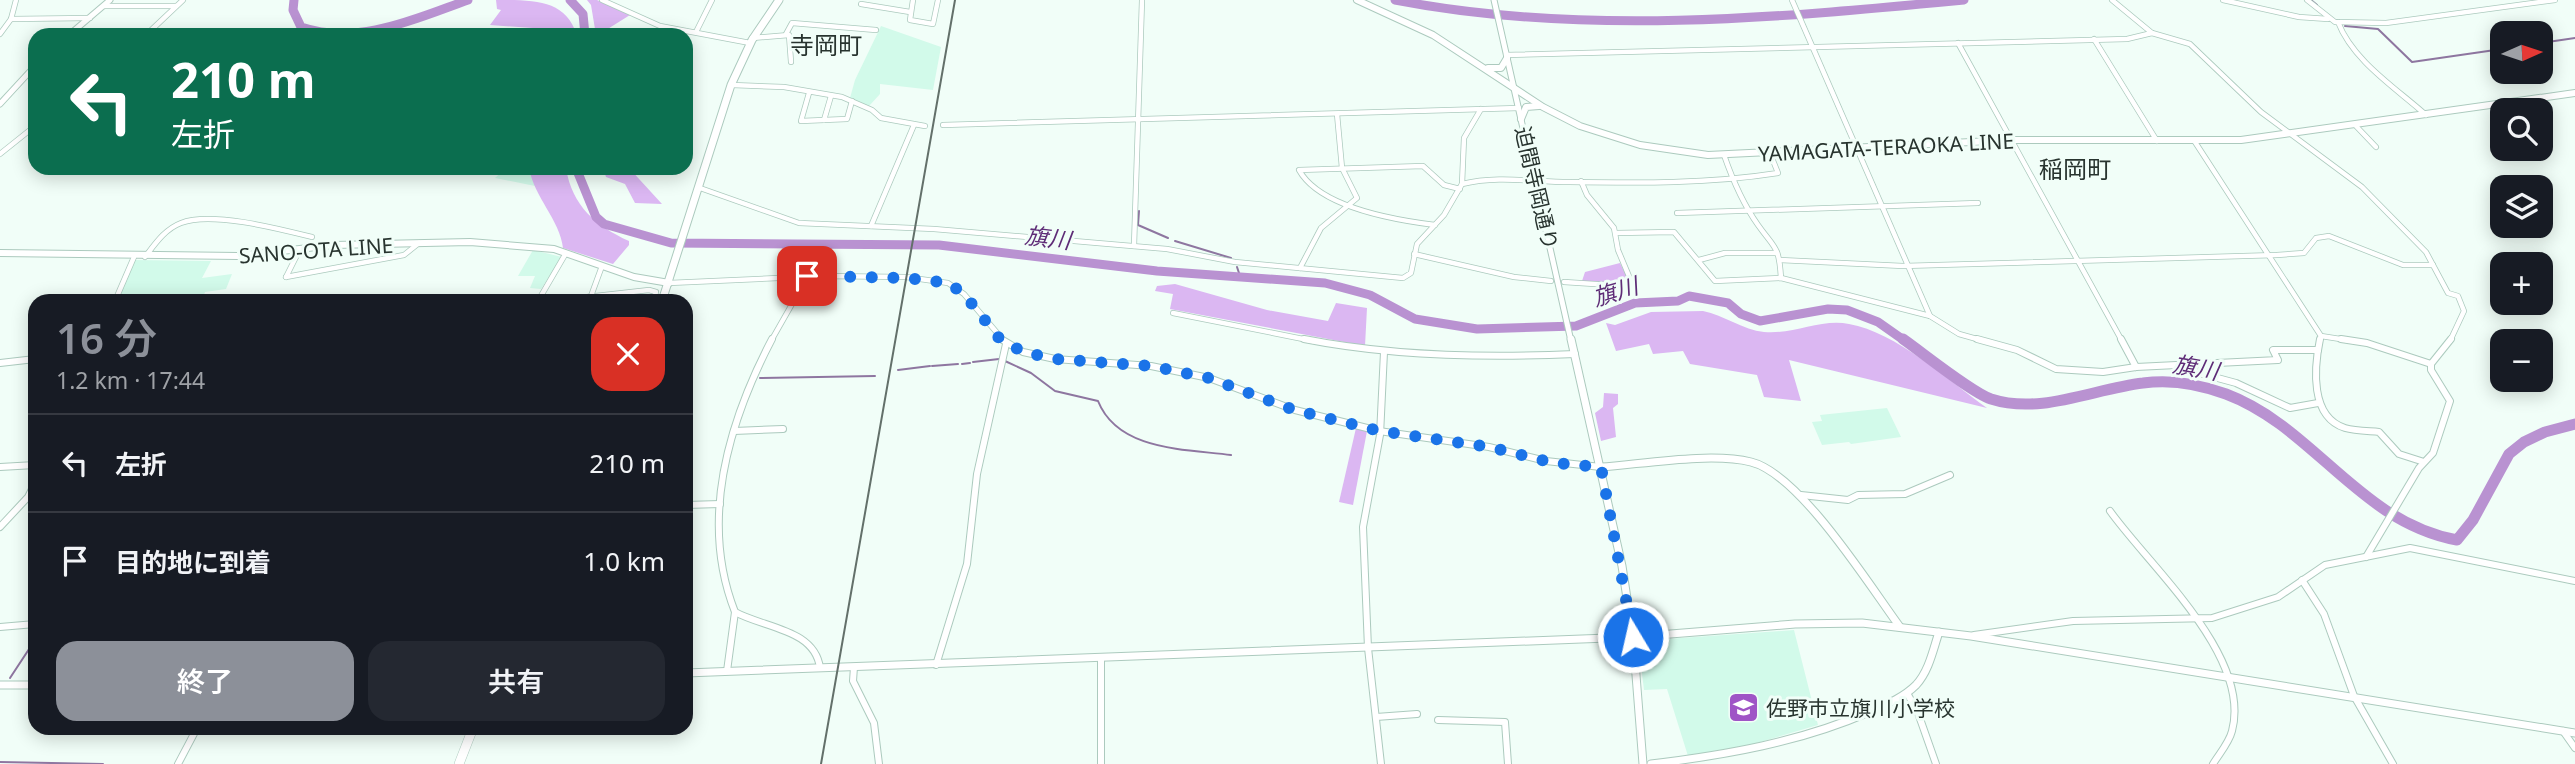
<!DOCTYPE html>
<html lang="ja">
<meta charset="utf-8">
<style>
body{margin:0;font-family:"Noto Sans","Noto Sans JP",sans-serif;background:#242831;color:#f1f3f6;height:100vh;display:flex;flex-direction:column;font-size:26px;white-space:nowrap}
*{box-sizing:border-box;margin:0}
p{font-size:23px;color:#9ea1a6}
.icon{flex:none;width:38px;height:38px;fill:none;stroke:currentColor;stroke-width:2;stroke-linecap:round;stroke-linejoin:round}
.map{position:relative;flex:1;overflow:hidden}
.drawer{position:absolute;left:28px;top:294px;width:665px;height:441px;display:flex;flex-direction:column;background:#171b24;border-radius:21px;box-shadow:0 4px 18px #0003}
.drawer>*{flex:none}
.guide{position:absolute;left:28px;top:28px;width:665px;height:147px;border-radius:21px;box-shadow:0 4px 18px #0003;background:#0b6e4f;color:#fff;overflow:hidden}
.needle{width:46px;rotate:87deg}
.controls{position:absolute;left:2490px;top:21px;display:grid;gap:14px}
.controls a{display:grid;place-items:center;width:63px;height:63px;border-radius:14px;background:#171b24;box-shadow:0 4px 18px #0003;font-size:35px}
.pin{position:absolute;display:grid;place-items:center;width:60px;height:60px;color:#fff;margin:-30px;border-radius:14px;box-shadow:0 4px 10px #0006}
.me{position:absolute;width:77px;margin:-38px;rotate:351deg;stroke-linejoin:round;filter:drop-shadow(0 0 5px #0008)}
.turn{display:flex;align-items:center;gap:24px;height:147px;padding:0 28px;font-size:32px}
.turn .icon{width:91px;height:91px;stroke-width:2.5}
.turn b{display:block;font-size:49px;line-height:60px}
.round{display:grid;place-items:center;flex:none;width:74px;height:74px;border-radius:21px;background:#242831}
.summary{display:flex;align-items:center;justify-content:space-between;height:119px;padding:0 28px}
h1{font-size:42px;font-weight:600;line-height:52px;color:#8c9099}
.cta{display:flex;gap:14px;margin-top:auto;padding:14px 28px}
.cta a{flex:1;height:80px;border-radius:21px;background:#8c9099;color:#fff;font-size:28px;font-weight:600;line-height:80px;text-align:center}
.cta a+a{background:#242831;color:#f1f3f6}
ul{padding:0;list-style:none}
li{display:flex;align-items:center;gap:21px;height:98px;padding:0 28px;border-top:2px solid #363941}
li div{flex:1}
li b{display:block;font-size:26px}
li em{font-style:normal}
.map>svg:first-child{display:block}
</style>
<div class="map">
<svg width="2575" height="764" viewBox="0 0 2575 764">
<rect width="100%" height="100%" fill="#f1fef8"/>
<g fill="#d2faea">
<path d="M881 26 941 47 933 90 880 84V94L869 106 850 98 855 80Z"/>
<path d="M506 168H529L535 186 495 178Z"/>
<path d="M533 250 562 257 541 289 530 288 535 276H518Z"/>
<path d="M135 260 211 261 202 278 232 274 226 289 205 292 202 301H117Z"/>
<path d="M1887 408 1901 437 1851 444 1849 442 1822 445 1812 422 1822 421 1820 415Z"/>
<path d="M1794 630 1818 725 1733 750 1688 756 1667 689 1644 690 1638 641Z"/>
</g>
<g fill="#dbb7f2">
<path d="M496 0C537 0 565 0 577 35H512L533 28 490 25 501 10 497 9Z"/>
<path d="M587 0H597L630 15 606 30V35H596L591 5Z"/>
<path d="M529 168H566C572 206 596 226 629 241V245L613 264 563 248C560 220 534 197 529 168Z"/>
<path d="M603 168H629L662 204 635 203 625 184 606 177Z"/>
<path d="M1620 263 1628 279 1623 284 1582 281 1585 272Z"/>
<path d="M1175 284 1267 310 1328 321 1336 303 1367 308 1365 346 1170 309 1173 294 1155 291 1157 286Z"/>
<path d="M1703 311C1724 315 1743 330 1764 332 1792 335 1822 318 1849 324 1896 332 1949 381 1987 408L1789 360 1801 401 1764 397 1757 375 1690 364 1683 351 1653 354 1649 344 1616 351 1606 323 1615 325 1651 312Z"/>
<path d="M1604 393 1618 394V404L1613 408 1616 437 1601 441 1595 413 1603 407Z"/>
<path d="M1356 428 1367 431 1353 505 1339 502Z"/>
</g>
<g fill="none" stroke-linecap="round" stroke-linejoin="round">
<g stroke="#8e76a0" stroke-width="2">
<path d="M2311 0 2317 5"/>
<path d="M2345 26 2378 29 2412 62 2502 49"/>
<path d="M2541 43 2575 38"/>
<path d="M1139 211 1138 225 1168 238"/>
<path d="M1175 241 1231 258"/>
<path d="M1237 267 1240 276"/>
<path d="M1005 361 1031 373 1055 391 1098 401C1118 451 1185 449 1231 455"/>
<path d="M973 362 999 359"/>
<path d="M962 364 970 363"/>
<path d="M932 366 958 364"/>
<path d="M898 370 930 366"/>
<path d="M760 378 875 376"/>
<path d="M10 678 35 640"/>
<path d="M0 762 103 764"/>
</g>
<g stroke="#b992d1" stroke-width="9">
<path d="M294 0 293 10 301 27C358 46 415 19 468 0"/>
<path d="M570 0 583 14 585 35"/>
<path d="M1395 0C1581 36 1776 18 1964 0"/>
<path d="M576 168 596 217 604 224 671 243 939 245 1157 271 1325 283 1370 295 1415 319 1477 329 1576 326 1635 303 1678 301 1689 296 1728 303 1741 314 1760 321 1828 309 1847 310 1878 322 1905 341"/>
</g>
<path stroke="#b992d1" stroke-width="11" d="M1903 339C1923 353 1971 392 1991 399 2041 415 2093 389 2143 383 2171 379 2199 384 2226 394 2314 427 2359 522 2457 540L2473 520 2509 454 2524 442 2545 432 2575 424"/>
<defs>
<g id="minor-far1">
<path d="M602 0 660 26 750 43"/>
<path d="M913 0 910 20 933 24 938 0"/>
<path d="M1792 0 1930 316"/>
<path d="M2112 0 2152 33 2190 44 2261 112 2362 187 2426 252 2448 293 2458 296 2464 311 2450 341"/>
<path d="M2223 0 2299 17 2328 19"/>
<path d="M2307 0 2335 22 2386 23 2555 0"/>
<path d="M861 4 910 12"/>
<path d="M104 6H176"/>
<path d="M11 19 90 18"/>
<path d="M2338 22C2353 61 2396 88 2426 115"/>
<path d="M696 32 712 0"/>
<path d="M0 34 11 19 16 0"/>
<path d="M786 34 792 23 876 30"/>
<path d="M146 35 183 0"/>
<path d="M752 38 789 35 791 62"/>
<path d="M2094 39 2157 141"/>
<path d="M1958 43 2122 341"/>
<path d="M1506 55 2127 39 2152 33"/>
<path d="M732 85 784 87 842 97 872 110 881 118 925 126"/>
<path d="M809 93 801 121 847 119 852 101"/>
<path d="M824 120 831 96"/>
<path d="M943 125 1519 108"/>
<path d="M2356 126 2376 147"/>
<path d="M2195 142 2321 336 2320 341"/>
<path d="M0 154 35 126"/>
<path d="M1724 155C1732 178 1743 204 1758 225 1775 249 1779 245 1781 278"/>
<path d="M1462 184C1498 175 1533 182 1569 182 1639 183 1708 184 1778 173L1770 153"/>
<path d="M700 188 799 223 934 229 1167 249 1235 262 1403 278 1411 273 1417 244 1444 215 1462 184 1464 138 1481 109"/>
<path d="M1677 213 1978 203"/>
<path d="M1435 225C1395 220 1320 208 1299 170L1423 166 1444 185 1460 189"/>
<path d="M871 226 914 125"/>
<path d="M1616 233 1674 232 1715 281 1781 278 1930 316 1959 334 1984 341"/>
<path d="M1134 246 1142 0"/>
<path d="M1414 254 1514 277 1551 281"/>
<path d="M145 257C155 244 165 229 181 223 211 211 280 229 312 237"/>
<path d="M1699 260 1725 253H1777"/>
<path d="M1780 260 1903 266 2277 255 2304 253 2316 238 2329 236 2403 265H2433"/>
<path d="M1300 268 1321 228 1357 198 1342 168 1337 114"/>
<path d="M286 277 404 255 419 243"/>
<path d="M286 277 300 249"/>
<path d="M1564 282 1610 285 1631 281 1618 250 1614 228 1587 195 1581 181"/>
<path d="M669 283 822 276 906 277 948 283 964 294 1004 341"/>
<path d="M591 296 602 266"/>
<path d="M115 301 134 257"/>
<path d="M538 301 566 253"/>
<path d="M551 301 649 290 656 292 654 299 662 300"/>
<path d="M1173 313 1313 341"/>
<path d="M2321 336 2353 341"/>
<path d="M771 341 808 276"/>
</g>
<g id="minor">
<path d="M772 339C728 423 699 521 735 612 764 628 815 629 820 668"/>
<path d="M1001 339 1023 352 1055 359 1151 366 1209 378 1295 410 1379 431 1489 447 1546 461 1601 467"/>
<path d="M1304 339C1390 356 1488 358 1575 354"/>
<path d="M1977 339 2017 350 2056 369 2103 372 2136 367 2278 360 2273 350H2318"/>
<path d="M2121 339 2136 367"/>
<path d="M2320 339C2314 368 2310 417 2345 428 2355 431 2368 431 2379 432L2399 454 2424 462"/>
<path d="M2341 339 2367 343 2431 364"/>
<path d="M0 363 35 359"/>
<path d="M2177 367 2236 383 2290 408 2318 403"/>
<path d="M734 431 783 429"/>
<path d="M0 467 35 465"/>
<path d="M1801 495 1848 500 1858 495 1905 494 1950 475"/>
<path d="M686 505 720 504"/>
<path d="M2110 511C2150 567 2252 656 2232 731 2229 743 2219 754 2213 764"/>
<path d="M0 527 28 497 35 483"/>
<path d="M2366 557 2419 468 2433 453 2450 401 2431 370V364L2451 339"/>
<path d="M2302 580 2324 614 2354 696 2393 764"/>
<path d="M0 627 35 624"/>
<path d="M1974 635 2073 621 2212 618 2278 597 2325 565 2410 548 2575 581"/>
<path d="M1101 658V764"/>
<path d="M936 665 967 564 977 474 1006 344"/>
<path d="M854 667 853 681 874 723 879 764"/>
<path d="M727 671 735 612"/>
<path d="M1907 693 1918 713 1936 764"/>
<path d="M1376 717 1417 714"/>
<path d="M1438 720 1505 722 1508 764"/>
<path d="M2563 731 2575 748"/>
<path d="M178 764 197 728"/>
<path d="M1381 764 1368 648 1363 527 1380 435 1384 352"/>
</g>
<g id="tertiary-far1">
<path d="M1494 0 1571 341"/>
<path d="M69 35 110 0"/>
<path d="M0 104 35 66"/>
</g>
<g id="tertiary">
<path d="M1571 339 1622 566 1633 637 1643 764"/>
<path d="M1601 467C1643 464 1711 452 1751 462 1800 474 1869 585 1900 627"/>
<path d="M686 673 1633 637 1795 624 1862 623 1971 636 2575 733"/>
<path d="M0 685H35"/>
<path d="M1651 764C1726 755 1800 742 1869 712 1885 705 1903 698 1916 685 1929 671 1933 650 1939 632"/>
</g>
<g id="secondary">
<path d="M1357 0 1433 35 1543 107 1580 126 1640 145 1708 155 2012 140H2241L2575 93"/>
<path d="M1488 68H1501L1507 58"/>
<path d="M1521 119 1526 107 1539 106"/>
<path d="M0 253 238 256 334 245 470 242 554 249 634 277 669 283"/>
</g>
<path id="primary-far1" d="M662 301 731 85 752 40 779 0"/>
<path id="primary" d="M459 764 473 728"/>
</defs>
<use href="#minor-far1" stroke="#accabe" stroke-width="6"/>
<use href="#minor" stroke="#accabe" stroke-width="8"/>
<use href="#tertiary-far1" stroke="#accabe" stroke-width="7"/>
<use href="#tertiary" stroke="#accabe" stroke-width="9"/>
<use href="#secondary" stroke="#accabe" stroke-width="8"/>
<use href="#primary-far1" stroke="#accabe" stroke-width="9"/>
<use href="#primary" stroke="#accabe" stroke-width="10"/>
<use href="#minor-far1" stroke="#fff" stroke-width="4.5"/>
<use href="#minor" stroke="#fff" stroke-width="6"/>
<use href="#tertiary-far1" stroke="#fff" stroke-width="5"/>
<use href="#tertiary" stroke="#fff" stroke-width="7"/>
<use href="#secondary" stroke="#fff" stroke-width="6"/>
<use href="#primary-far1" stroke="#fff" stroke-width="7"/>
<use href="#primary" stroke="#fff" stroke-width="9"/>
<path stroke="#63706a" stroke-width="2" d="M821 764 955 0"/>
</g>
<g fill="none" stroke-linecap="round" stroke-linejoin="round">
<path stroke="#1a73e8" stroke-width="12" stroke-dasharray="0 21.6" d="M807 276 906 278 948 283 964 294 999 338 1023 352 1055 359 1151 366 1209 378 1294 410 1380 431 1489 447 1554 463 1601 467 1633 637"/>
</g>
<defs>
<symbol id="school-square" viewBox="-11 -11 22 22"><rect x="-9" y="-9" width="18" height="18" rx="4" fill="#9f54c6" stroke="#f1fef8"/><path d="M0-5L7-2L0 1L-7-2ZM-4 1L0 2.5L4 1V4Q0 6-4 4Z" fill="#fff"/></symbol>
</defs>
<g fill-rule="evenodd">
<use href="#school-square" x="1726" y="690" width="35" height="35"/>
</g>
<g text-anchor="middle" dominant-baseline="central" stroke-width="6" stroke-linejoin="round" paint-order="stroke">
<g font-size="21" fill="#28342f" stroke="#f1fef8">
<text transform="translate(1886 147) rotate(-3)">YAMAGATA-TERAOKA LINE</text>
<text transform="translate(1537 188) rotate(77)">迫間寺岡通り</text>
<text transform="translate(316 250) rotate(-4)">SANO-OTA LINE</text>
</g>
<g font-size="21" fill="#28342f" stroke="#f1fef8" text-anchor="start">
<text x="1766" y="708">佐野市立旗川小学校</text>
</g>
<g font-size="23" font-style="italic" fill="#5e2c77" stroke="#f1fef8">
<text transform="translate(1048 237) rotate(7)">旗川</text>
<text transform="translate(1615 291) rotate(-17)">旗川</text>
<text transform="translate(2196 367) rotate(10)">旗川</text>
</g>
<g font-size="24" fill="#28342f" stroke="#f1fef8">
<text x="826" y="44">寺岡町</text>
<text x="2075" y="168">稲岡町</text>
</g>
</g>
</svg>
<div class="controls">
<a><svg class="needle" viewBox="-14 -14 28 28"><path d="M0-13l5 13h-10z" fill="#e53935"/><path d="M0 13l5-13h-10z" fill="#9ea1a6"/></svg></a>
<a><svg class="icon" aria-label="search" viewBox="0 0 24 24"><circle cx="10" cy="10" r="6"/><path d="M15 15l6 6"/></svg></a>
<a><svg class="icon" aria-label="layers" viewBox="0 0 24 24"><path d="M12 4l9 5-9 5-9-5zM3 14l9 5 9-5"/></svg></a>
<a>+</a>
<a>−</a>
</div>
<div class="pin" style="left:807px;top:276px;background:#d93025"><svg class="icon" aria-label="arrive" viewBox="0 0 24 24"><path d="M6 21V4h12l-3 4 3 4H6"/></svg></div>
<svg class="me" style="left:1633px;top:637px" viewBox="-20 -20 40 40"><circle r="17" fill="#1a73e8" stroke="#fff" stroke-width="3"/><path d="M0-11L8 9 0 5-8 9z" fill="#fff"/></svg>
<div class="guide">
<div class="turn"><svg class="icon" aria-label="left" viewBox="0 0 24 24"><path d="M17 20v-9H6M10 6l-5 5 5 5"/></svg><div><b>210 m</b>左折</div></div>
</div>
<section class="drawer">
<div class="summary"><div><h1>16 分</h1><p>1.2 km · 17:44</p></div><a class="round" style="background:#d93025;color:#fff"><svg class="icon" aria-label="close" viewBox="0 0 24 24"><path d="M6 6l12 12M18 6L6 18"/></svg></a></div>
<ul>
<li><svg class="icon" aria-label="left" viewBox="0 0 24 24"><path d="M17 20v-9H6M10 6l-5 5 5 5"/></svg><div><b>左折</b></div><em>210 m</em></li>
<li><svg class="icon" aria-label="arrive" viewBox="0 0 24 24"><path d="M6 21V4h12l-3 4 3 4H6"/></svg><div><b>目的地に到着</b></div><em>1.0 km</em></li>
</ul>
<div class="cta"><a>終了</a><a>共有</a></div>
</section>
</div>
